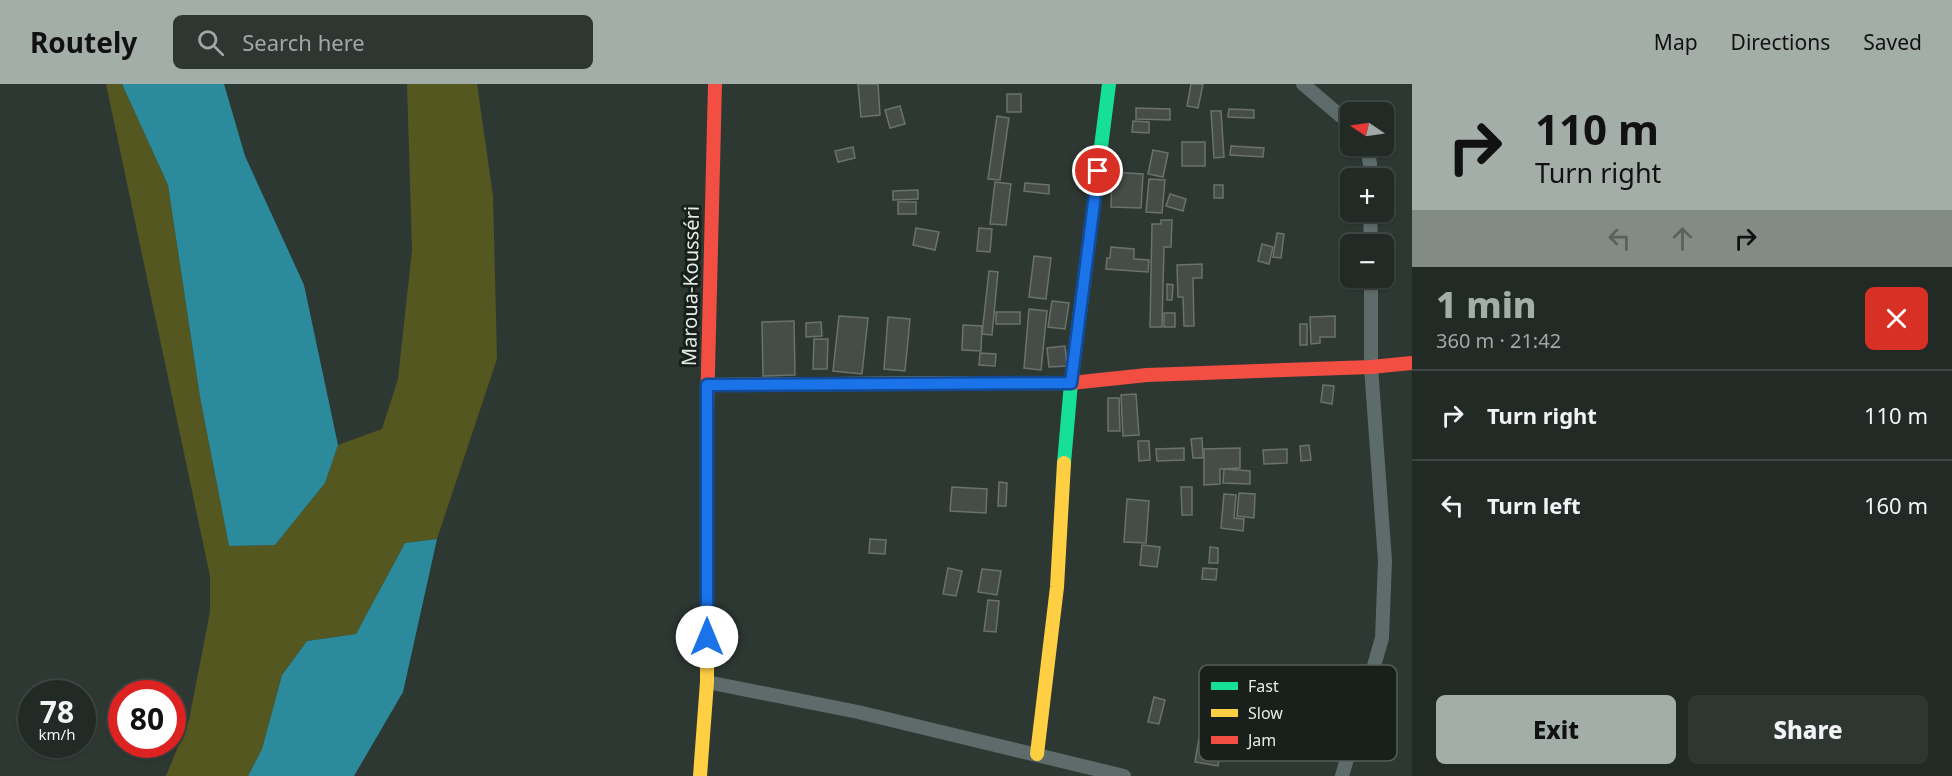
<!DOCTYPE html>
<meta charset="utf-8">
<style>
body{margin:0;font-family:"Noto Sans",sans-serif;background:#2e3632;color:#f1f3f6;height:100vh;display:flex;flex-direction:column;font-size:22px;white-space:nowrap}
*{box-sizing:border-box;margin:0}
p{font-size:20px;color:#a2a7a7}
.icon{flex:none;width:33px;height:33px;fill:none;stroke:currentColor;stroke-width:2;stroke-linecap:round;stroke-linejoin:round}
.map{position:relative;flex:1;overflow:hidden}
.drawer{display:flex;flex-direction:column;background:#222a26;width:540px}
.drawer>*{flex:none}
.banner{background:#a4aea8;color:#111;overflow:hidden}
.needle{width:39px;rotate:283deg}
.controls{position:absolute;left:1340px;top:18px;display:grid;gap:12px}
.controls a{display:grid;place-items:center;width:54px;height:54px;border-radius:9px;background:#222a26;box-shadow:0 2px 4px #0004,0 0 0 2px #3f4643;font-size:30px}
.speed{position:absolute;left:18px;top:596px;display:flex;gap:12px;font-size:30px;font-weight:700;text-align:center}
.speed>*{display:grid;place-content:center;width:78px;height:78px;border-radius:50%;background:#222a26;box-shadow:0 2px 4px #0004,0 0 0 2px #3f4643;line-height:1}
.speed small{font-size:15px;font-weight:400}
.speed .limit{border:9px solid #d22;background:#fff;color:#111}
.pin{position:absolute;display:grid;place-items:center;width:51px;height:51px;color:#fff;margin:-26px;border:3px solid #fff;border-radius:50%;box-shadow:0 2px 6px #0007}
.me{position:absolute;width:66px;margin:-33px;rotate:0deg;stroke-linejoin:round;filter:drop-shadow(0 0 4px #0008)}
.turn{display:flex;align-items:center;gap:21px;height:126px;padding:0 24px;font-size:27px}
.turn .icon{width:78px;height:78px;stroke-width:2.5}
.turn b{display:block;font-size:42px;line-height:51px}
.lanes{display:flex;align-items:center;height:57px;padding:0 24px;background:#0003;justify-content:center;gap:30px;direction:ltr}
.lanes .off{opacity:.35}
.round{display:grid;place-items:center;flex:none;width:63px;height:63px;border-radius:9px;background:#2e3632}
.overview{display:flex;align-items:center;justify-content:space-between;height:102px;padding:0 24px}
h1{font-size:36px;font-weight:800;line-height:45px;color:#a4aea8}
.button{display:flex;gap:12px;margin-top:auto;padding:12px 24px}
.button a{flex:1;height:69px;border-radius:9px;background:#a4aea8;color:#111;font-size:24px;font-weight:800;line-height:69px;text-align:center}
.button a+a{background:#2e3632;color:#f1f3f6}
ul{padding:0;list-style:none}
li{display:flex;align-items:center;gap:18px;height:90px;padding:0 24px;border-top:2px solid #3f4643}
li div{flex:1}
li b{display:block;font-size:22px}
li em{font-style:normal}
header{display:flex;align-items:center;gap:36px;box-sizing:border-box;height:84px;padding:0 30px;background:#a4aea8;color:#111}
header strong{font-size:28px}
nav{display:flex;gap:33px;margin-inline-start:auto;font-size:21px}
.search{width:420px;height:54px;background:#2e3632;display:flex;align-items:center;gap:15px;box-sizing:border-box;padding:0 21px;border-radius:9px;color:#a2a7a7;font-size:22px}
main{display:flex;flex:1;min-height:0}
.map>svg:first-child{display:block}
</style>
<header>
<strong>Routely</strong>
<div class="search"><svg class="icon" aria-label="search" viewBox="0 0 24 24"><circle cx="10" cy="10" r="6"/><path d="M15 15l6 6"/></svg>Search here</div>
<nav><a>Map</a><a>Directions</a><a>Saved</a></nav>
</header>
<main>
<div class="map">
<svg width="1412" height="692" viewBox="0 0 1412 692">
<rect width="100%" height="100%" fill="#2e3833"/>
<path fill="#555721" d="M106 0H122L168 101 200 313 229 462 275 461 325 399 338 361 382 345 398 295 412 166 407 0H477L493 112 497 275 437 455 405 459 356 550 307 557 282 591 262 665 248 692H166L189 636 210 528V492Z"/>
<g fill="#2b8b9d">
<path d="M122 0H224L245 72 304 201 338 361 325 399 275 461 229 462 200 313 168 101Z"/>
<path d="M437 455 403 608 354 692H248L262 665 282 591 307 557 356 550 405 459Z"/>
</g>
<g fill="#464c47" stroke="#6b726d" stroke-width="1.5">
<path d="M858 0H878L880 31 861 33Z"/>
<path d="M1191 0H1203L1198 24 1187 22Z"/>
<rect x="1007" y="10" width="14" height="18"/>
<path d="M900 22 905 40 890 44 885 26Z"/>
<path d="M1136 24 1170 25V36L1136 35Z"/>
<path d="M1229 25 1254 26V34L1228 33Z"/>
<path d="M1211 27H1221L1224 73 1214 74Z"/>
<path d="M997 32 1009 34 1000 96 988 95Z"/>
<path d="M1133 37 1149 38V49L1132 48Z"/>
<rect x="1182" y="58" width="23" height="24"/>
<path d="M1231 62 1264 64 1263 73 1230 71Z"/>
<path d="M853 63 855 74 838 78 835 67Z"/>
<path d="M1153 66 1168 69 1163 93 1148 90Z"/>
<path d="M1112 88 1143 90 1141 124 1111 123Z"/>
<path d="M1149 95 1165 96 1162 129 1146 128Z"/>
<path d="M995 98 1011 100 1006 141 990 140Z"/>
<path d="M1025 99 1049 101V110L1024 107Z"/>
<rect x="1214" y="101" width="9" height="13"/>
<path d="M918 106V115L893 116V107Z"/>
<path d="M1170 110 1186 115 1183 127 1166 122Z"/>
<rect x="898" y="118" width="18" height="12"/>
<path d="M1161 136H1172L1171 163H1164L1162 243H1150L1152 140H1161Z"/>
<path d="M916 144 939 148 935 166 913 161Z"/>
<path d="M979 144 992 145 990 168 977 167Z"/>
<path d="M1277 149 1284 150 1281 174 1273 173Z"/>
<path d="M1262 160 1273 163 1269 180 1258 177Z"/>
<path d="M1111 163 1134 165V175L1149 176 1148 188 1106 185 1107 174H1110Z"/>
<path d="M1034 172 1051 174 1046 215 1029 213Z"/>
<path d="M1202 180V194H1193L1194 242H1184L1183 213H1178L1177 181Z"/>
<path d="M989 187 998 188 992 251 982 250Z"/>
<path d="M1167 200 1173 201 1172 216H1167Z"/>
<path d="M1052 217 1069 219 1065 245 1048 243Z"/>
<path d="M1029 225 1047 227 1041 286 1024 284Z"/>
<rect x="996" y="228" width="24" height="12"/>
<rect x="1164" y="229" width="11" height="14"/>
<path d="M839 232 868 234 862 290 833 287Z"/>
<path d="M1335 232V253H1320V259L1311 260 1310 233Z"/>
<path d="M888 233 910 235 905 287 884 285Z"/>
<path d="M794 237 795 291 763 292 762 238Z"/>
<path d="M821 238 822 252 806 253V239Z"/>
<rect x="1300" y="240" width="7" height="21"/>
<path d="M963 241 982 242 981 267 962 266Z"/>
<path d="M814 255H828L827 285H813Z"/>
<path d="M1065 262 1067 282 1049 283 1047 264Z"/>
<path d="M980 269 996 270 995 282 979 281Z"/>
<path d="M1323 301 1334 302 1332 320 1321 318Z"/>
<path d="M1136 310 1139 351 1123 352 1121 311Z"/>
<path d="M1108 314H1119L1120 347H1108Z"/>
<path d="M1202 354 1203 374H1193L1191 355Z"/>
<path d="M1138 357H1149L1150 376 1139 377Z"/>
<path d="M1309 361 1311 376 1301 377 1300 362Z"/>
<path d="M1184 364V376L1157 377 1156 365Z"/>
<path d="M1240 364V384L1220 385V400L1204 401V365Z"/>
<path d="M1287 365V379L1264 380 1263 366Z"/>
<path d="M1224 385 1250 387V400L1223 399Z"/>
<path d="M999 398 1007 399 1006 422H998Z"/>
<path d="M952 403 987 405 986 429 950 427Z"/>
<path d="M1181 403H1192V431H1182Z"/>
<path d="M1239 409 1255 410 1254 434 1237 432Z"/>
<path d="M1224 410 1236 411 1234 434 1244 435 1243 447 1221 444Z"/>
<path d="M1127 415 1149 417 1146 459 1124 458Z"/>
<path d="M870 455 886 456 885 470 869 469Z"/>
<path d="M1142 461 1160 463 1157 483 1140 481Z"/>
<path d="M1210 463 1218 464V479H1209Z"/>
<path d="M948 484 962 487 956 512 943 510Z"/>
<path d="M1203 484 1217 485 1216 496 1202 495Z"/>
<path d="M982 485 1001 487 997 511 978 508Z"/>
<path d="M988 516 999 517 996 548 984 547Z"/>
<path d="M1154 613 1165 616 1159 640 1148 638Z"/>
<path d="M1199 654 1222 657 1218 682 1195 678Z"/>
</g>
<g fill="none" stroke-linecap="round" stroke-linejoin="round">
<g stroke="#5d6c6a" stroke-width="14">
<path d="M1303 0 1350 40"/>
<path d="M1367 62 1370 80V94"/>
<path d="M1370 128 1371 160"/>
<path d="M707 598 858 628 1124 692"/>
<path d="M1342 692 1382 554 1385 477 1371 283V194"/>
</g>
<path stroke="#16e098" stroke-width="14" d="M1064 379 1071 299 1109 0"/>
<g stroke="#ffcf43" stroke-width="14">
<path d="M707 301 984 299"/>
<path d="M1037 670 1057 503 1064 379"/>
<path d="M700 692 707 598V327"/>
</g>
<g stroke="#f24e42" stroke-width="14">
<path d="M984 299H1071L1147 291 1371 283 1412 279"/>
<path d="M707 327 715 0"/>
</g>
</g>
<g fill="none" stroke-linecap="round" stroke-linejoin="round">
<defs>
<path id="route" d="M707 553V301L1071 299 1098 87"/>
</defs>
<use href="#route" stroke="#114b97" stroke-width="15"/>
<use href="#route" stroke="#1a73e8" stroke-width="10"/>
</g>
<g text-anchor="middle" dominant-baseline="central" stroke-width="6" stroke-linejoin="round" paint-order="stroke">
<g font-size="20" fill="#e3ede7" stroke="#19201c">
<text transform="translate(690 202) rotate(-89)">Maroua-Kousséri</text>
</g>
</g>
<rect x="1199" y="581" width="198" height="96" rx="9" fill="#19201c" stroke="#565e59" stroke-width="1.5"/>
<rect x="1211" y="598" width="27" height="8" fill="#16e098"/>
<rect x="1211" y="625" width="27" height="8" fill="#ffcf43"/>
<rect x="1211" y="652" width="27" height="8" fill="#f24e42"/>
<g font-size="16" fill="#e3ede7">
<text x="1248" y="608">Fast</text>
<text x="1248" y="635">Slow</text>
<text x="1248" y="662">Jam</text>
</g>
</svg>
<div class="controls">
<a><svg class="needle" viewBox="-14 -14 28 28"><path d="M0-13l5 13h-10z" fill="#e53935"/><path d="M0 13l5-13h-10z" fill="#a2a7a7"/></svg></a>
<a>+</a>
<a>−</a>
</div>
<div class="speed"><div>78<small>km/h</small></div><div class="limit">80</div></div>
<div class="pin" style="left:1098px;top:87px;background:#d93025"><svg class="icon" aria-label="arrive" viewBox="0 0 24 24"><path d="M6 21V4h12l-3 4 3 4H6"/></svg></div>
<svg class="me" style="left:707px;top:553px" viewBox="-20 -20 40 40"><circle r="19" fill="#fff"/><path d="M0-13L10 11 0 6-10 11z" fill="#1a73e8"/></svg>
</div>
<section class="drawer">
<div class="banner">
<div class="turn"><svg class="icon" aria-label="right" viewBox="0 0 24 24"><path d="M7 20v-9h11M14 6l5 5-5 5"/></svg><div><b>110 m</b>Turn right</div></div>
<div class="lanes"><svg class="icon off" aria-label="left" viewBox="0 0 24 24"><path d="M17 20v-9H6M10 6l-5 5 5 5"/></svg><svg class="icon off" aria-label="ahead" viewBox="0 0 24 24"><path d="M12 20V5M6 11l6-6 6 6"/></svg><svg class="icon" aria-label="right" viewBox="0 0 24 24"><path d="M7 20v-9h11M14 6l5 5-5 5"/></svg></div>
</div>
<div class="overview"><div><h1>1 min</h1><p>360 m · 21:42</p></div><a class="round" style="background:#d93025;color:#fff"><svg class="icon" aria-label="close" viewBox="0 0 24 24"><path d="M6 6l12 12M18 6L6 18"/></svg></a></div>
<ul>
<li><svg class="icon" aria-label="right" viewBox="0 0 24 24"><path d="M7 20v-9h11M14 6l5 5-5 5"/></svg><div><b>Turn right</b></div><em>110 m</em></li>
<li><svg class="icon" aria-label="left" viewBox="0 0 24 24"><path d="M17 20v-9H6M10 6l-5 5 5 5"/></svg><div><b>Turn left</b></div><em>160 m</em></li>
</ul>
<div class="button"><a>Exit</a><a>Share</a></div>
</section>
</main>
